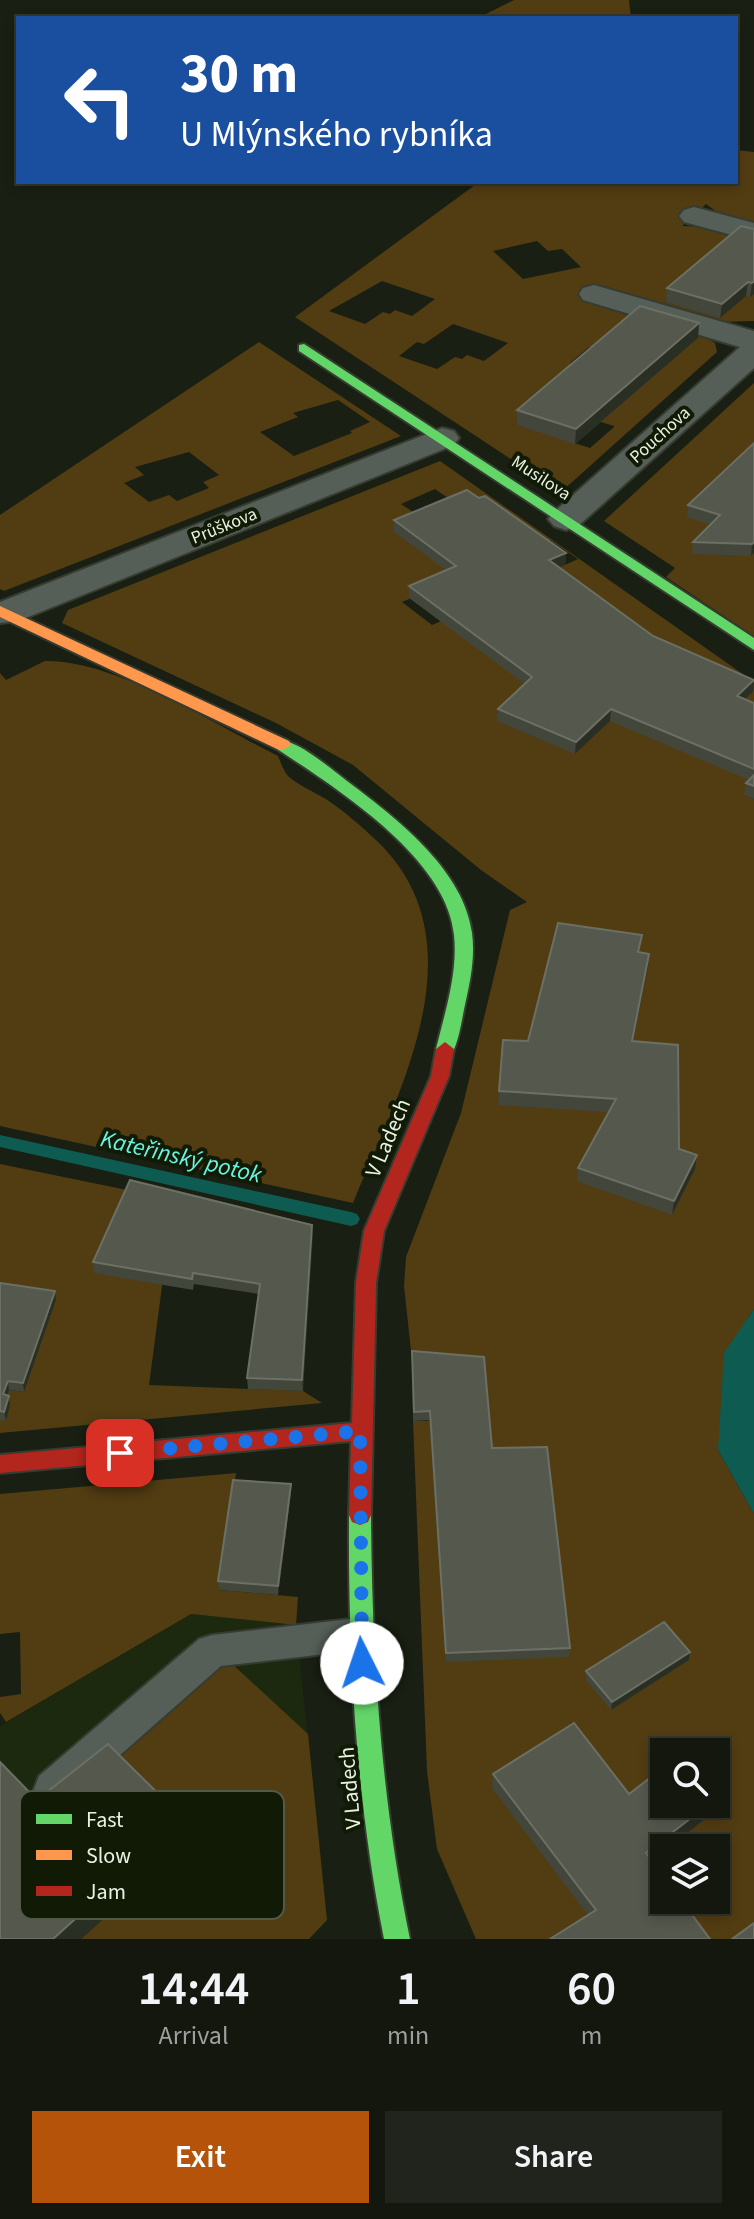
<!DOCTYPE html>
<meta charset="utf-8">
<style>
body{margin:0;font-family:"Source Sans 3",sans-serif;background:#20241c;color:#f1f3f6;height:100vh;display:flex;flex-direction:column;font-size:30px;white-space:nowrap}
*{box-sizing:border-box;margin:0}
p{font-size:26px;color:#9d9f9e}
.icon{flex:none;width:44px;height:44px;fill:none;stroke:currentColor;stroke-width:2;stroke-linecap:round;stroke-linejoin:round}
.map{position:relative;height:1939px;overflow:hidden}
.side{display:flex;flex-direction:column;background:#13170e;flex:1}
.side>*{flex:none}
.guide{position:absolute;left:16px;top:16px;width:722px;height:168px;border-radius:0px;box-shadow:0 4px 12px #0003,0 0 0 2px #32362e;background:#1a4fa0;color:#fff;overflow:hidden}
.fabs{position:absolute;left:650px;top:1738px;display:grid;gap:16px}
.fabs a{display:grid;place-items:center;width:80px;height:80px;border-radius:0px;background:#13170e;box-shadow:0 4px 12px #0003,0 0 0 2px #32362e;font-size:40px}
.pin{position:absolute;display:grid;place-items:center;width:68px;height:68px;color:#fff;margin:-34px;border-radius:16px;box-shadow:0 4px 12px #0006}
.me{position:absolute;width:88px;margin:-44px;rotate:356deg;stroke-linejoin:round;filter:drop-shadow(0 0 6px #0008)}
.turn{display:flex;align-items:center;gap:28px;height:168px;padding:0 32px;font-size:36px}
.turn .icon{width:104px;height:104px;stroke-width:2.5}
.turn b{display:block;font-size:56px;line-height:68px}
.eta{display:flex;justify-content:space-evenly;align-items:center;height:136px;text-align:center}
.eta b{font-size:48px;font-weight:600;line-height:56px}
.primary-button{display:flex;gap:16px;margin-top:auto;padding:16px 32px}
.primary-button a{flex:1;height:92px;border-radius:0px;background:#b45309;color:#fff;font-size:32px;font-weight:600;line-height:92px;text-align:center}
.primary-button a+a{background:#20241c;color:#f1f3f6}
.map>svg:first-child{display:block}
</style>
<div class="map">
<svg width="754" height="1939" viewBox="0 0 754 1939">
<rect width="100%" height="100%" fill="#191f13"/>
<path fill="#1c290e" d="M191 1614 296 1625 327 1920 309 1939H0V1726Z"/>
<g fill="#523c12" fill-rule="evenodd">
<path d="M514 0H629L631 18H478Z"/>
<path d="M736 150 754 152V224L721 215 706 204 682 226 708 227 754 240V321L719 322 604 286 587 300 707 338 715 343 717 352 561 492 295 317 479 182H736ZM537 241 548 251 562 249 581 267 523 279 493 251ZM382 281 435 299 412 316 395 310 390 314 383 312 365 324 329 311ZM453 324 508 343 484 361 467 355 462 359 455 357 437 369 399 356 417 342 424 344ZM589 347 597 349 642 386 570 363ZM542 404 614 426V427L590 448 518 425Z"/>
<path d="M259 342 401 436 4 591 0 589V515ZM338 400 370 422 350 431 352 433 294 456 260 432 298 417 293 413ZM189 452 219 475 203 482 209 488 177 501 169 495 149 502 124 483 144 475 135 467Z"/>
<path d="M754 383V636L666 577 675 568 604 521Z"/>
<path d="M440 461 754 682V767L745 795 754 799V1309L749 1316 718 1450 754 1514V1930L741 1939H476L437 1849 427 1771 413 1421 488 1419 484 1365 412 1360 404 1286 406 1257 461 1113 510 910 527 902 481 870 353 765 276 723 62 623 68 610ZM435 489 458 505 416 514 401 504ZM550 540 578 559 432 625 402 602ZM664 1752H716V1804H664ZM664 1848H716V1900H664Z"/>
<path d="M45 661C116 660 214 724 278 756 281 763 284 772 289 777 300 786 314 792 326 799 344 811 361 826 377 841 483 943 398 1093 353 1203L0 1126V673L6 680Z"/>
<path d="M0 1164 132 1191 163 1279 149 1385 303 1391 322 1403 0 1433V1417L9 1390 24 1392 0 1291Z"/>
<path d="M236 1473 219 1590 298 1597 296 1625 191 1614 6 1722 0 1713V1697L21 1694 20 1632 0 1634V1494Z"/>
<path d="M229 1661 308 1734 327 1920 309 1939H81L188 1842 109 1764Z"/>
</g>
<path fill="#0d5b51" d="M754 1309V1514L718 1450 724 1353Z"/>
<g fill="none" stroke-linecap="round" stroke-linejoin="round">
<path fill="#0d5b51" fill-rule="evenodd" d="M0 1135 351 1212 357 1214 360 1219 357 1224 351 1226 0 1147Z"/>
<defs>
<path id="lane" d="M359 1618 372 1623 377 1634 372 1645 359 1650 221 1666 67 1802 53 1807 39 1802 34 1789 39 1776 199 1639 212 1635Z"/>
<g id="street">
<path d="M694 207 754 223V241L684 222 679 216 684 210Z"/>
<path d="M594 285 754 331V368L578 526 566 530 554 526 548 519 554 512 740 347 583 300 579 294 583 288Z"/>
<path d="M442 428 454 431 459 438 454 445 18 621 0 623V602Z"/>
</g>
<g id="fast">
<path d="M304 344 754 638V650L299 351V345Z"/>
<path d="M283 740C308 747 334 772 355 787 401 822 464 872 472 933 475 955 471 978 466 1000 462 1017 460 1038 452 1054H438L436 1049C445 1012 458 973 454 935 447 858 336 788 277 749L275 745Z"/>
<path d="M360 1505 368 1508 371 1515C372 1658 381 1799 410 1939H384C356 1798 348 1658 349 1515L352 1508Z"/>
</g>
<path id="slow" d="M0 606 289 741 291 745 283 750 277 749 0 617Z"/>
<path id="jam" d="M445 1042 454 1049 449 1076 384 1231 376 1283 371 1515 368 1522 360 1525 352 1522 349 1515 351 1441 0 1473V1455L352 1423 356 1283 364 1231 431 1076 436 1049Z"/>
</defs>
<use href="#lane" stroke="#363c31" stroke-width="4"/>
<use href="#street" stroke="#363c31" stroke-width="4"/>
<use href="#fast" stroke="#363c31" stroke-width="4"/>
<use href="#slow" stroke="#363c31" stroke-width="4"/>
<use href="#jam" stroke="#363c31" stroke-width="4"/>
<use href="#lane" fill="#555f58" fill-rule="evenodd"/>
<use href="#street" fill="#555f58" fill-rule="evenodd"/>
<use href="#fast" fill="#63d668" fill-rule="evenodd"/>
<use href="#slow" fill="#ff974d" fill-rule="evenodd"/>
<use href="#jam" fill="#b3261e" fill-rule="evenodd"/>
</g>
<g fill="#43463b">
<path d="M754 229V294L750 297 746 296 720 318 666 302 667 288Z"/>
<path d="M699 323 698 338 575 444 517 425V410Z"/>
<path d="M754 443V553L751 556 692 554 693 542 711 525 687 517 688 505Z"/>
<path d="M394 520 566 564 558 568 653 636 753 692 745 700 754 703V799L744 795 746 783 749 780 610 721 575 754 497 721 498 709 525 684 409 598V586L446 570 394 532Z"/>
<path d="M640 952 648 967 633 1042 679 1149 695 1169 672 1215 577 1181 578 1168 609 1112 498 1105 503 1040 528 1041Z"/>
<path d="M312 1225 303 1391 248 1389 247 1378 259 1294 194 1284 193 1290 94 1273 93 1262Z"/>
<path d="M0 1283 55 1291 56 1300 24 1392 9 1390 8 1396 10 1405 6 1421 0 1420Z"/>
<path d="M412 1351 492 1448 570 1648 569 1657 446 1662 429 1420 413 1421Z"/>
<path d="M291 1492 278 1595 219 1590 218 1581Z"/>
<path d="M690 1652 689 1660 611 1710 586 1680V1671Z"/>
<path d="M493 1774 629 1794 728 1801 652 1861 664 1877 588 1915 492 1788Z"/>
</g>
<g fill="#2a2f23">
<path d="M754 281V294L750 297 752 283Z"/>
<path d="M748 282 746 296 720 318 722 304Z"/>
<path d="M699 323 698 338 575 444 576 429Z"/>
<path d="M754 542V553L751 556 752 544Z"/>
<path d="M566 553V564L548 572 549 560Z"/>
<path d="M754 680 753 692 735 708 737 696Z"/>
<path d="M611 709 610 721 575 754 576 742Z"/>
<path d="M649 954 648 967 630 1055 632 1041Z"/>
<path d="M697 1155 695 1169 672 1215 674 1201Z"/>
<path d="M312 1225 313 1236 303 1391 302 1380Z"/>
<path d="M55 1291 56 1300 24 1392 23 1383Z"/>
<path d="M8 1381 9 1390 5 1403 3 1394Z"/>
<path d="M9 1396 10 1405 6 1421 4 1412Z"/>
<path d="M291 1484V1492L278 1595V1586Z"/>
<path d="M690 1652 689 1660 611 1710 612 1702Z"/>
<path d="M731 1787 728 1801 668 1848H664V1851L644 1867 646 1853 709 1804H716V1799Z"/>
<path d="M185 1820 188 1842 81 1939H53Z"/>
</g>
<g fill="#54584d" stroke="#6c7064" stroke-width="2">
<path d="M741 226 754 229V281L752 283 748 282 722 304 667 288Z"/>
<path d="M640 306 699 323 576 429 517 410Z"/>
<path d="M754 443V542L752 544 693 542 720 515 688 505Z"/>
<path d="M467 490 479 498 485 496 566 553 549 560 653 636 754 680 737 696 754 703V769L611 709 576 742 498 709 532 677 409 586 456 566 394 520Z"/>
<path d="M754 775V786L746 783Z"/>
<path d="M558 923 642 935 638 952 649 954 632 1041 678 1045 679 1149 697 1155 674 1201 578 1168 616 1099 499 1091 503 1040 528 1041Z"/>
<path d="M130 1180 312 1225 302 1380 247 1378 260 1284 193 1273 192 1279 93 1262Z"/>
<path d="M0 1283 55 1291 23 1383 8 1381 3 1394 9 1396 4 1412 0 1411Z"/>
<path d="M412 1351 484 1357 492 1448 547 1447 570 1648 446 1653 430 1411 414 1412Z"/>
<path d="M233 1480 291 1484 278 1586 218 1581Z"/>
<path d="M664 1622 690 1652 612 1702 586 1671Z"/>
<path d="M574 1723 629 1794 664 1767V1804H709L646 1853 664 1877V1900H681L710 1939H550L596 1910 493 1774Z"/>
<path d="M108 1744 185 1820 53 1939H0V1762L37 1800Z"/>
<path d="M716 1771 731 1787 716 1799Z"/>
<path d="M754 1923V1939H732Z"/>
</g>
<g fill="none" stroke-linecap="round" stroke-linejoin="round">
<path stroke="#1a73e8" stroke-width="14" stroke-dasharray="0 25.2" d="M120 1453 360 1431 362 1663"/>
</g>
<g text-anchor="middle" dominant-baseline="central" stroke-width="8" stroke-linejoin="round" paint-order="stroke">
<g font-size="18" fill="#e9f1e3" stroke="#101a05">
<text transform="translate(660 435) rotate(-42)">Pouchova</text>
<text transform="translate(541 478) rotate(33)">Musilova</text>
<text transform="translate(224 526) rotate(-22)">Průškova</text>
</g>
<g font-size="22" fill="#e9f1e3" stroke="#101a05">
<text transform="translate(388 1138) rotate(-67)">V Ladech</text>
<text transform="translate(350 1788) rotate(-95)">V Ladech</text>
</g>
<g font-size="24" font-style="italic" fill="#69f4e1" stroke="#101a05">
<text transform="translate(181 1157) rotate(13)">Kateřinský potok</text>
</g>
</g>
<rect x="20" y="1791" width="264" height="128" rx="12" fill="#101a05" stroke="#515a48" stroke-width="2"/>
<rect x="36" y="1814" width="36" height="10" fill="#63d668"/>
<rect x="36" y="1850" width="36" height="10" fill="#ff974d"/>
<rect x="36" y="1886" width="36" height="10" fill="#b3261e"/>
<g font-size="22" fill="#e9f1e3">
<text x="86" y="1827">Fast</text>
<text x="86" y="1863">Slow</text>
<text x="86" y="1899">Jam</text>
</g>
</svg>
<div class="fabs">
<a><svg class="icon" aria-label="search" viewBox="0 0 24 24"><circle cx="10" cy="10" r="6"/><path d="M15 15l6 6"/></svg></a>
<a><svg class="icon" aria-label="layers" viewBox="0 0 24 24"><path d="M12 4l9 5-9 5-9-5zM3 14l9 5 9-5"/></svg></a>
</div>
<div class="pin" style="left:120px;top:1453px;background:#d93025"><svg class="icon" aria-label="arrive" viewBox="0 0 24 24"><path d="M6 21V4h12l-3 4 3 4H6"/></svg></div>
<svg class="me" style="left:362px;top:1663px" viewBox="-20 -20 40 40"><circle r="19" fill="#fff"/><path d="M0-13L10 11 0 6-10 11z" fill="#1a73e8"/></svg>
<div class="guide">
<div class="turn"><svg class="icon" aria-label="left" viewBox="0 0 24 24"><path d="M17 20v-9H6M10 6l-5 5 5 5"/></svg><div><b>30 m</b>U Mlýnského rybníka</div></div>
</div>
</div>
<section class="side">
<div class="eta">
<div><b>14:44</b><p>Arrival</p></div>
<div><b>1</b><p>min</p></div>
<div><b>60</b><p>m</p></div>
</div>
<div class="primary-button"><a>Exit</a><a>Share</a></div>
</section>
